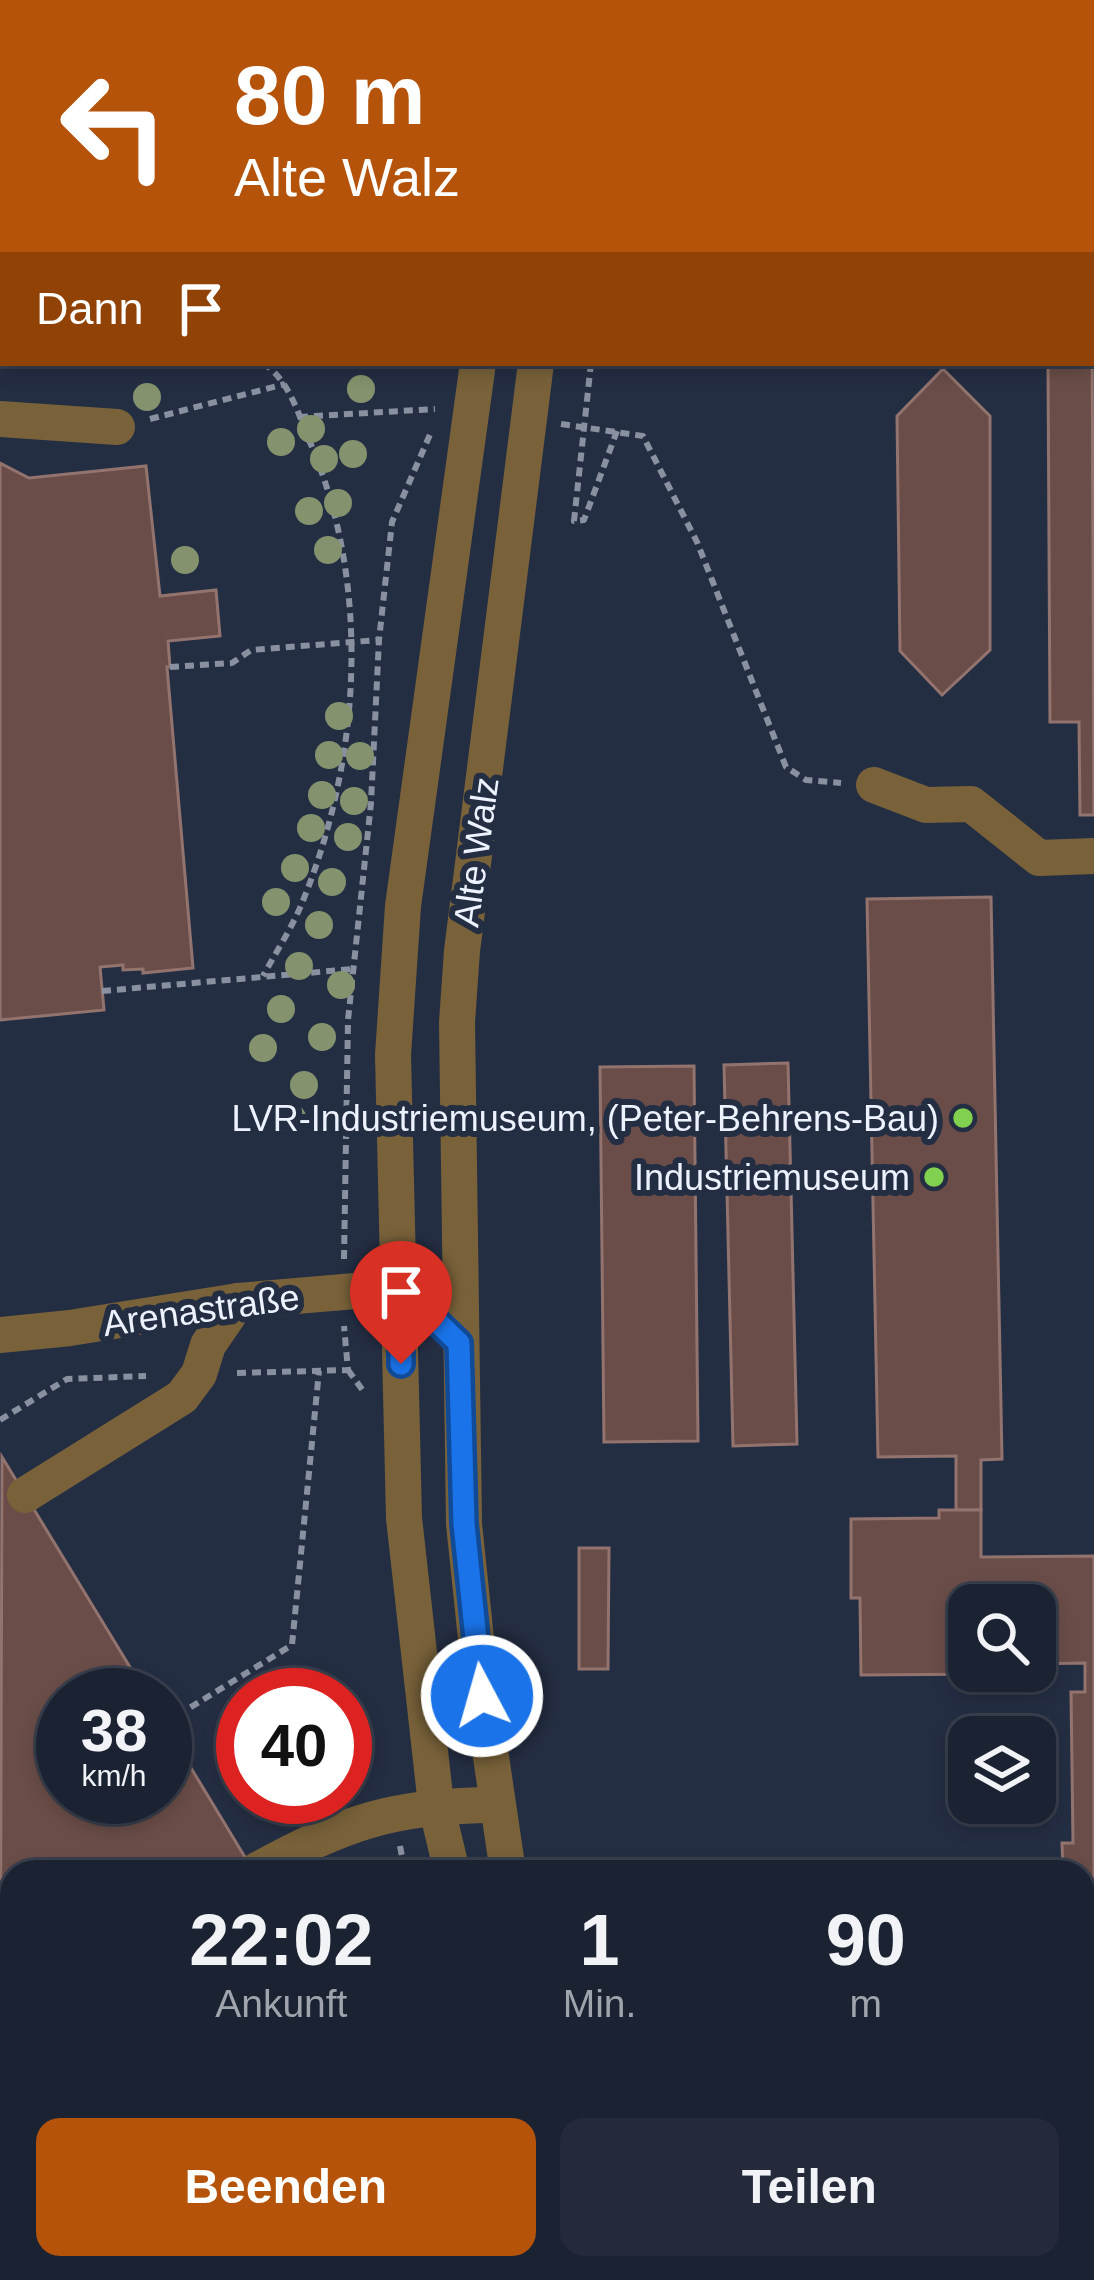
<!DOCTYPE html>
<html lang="de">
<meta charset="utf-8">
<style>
body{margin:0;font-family:Helvetica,sans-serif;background:#242a3a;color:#f1f3f6;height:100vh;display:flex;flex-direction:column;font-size:45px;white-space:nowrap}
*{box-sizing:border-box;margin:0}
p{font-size:39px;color:#a0a4ac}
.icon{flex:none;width:66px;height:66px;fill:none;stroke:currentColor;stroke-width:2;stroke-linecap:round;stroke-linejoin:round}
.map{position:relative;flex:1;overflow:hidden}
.details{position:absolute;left:0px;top:1860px;width:1095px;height:420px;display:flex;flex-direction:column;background:#1b2232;border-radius:36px 36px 0 0;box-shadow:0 6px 18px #0003,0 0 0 3px #393f4d}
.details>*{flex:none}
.hud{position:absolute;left:0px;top:0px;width:1095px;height:366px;box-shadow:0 6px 18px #0003,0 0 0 3px #393f4d;background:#b45309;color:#fff;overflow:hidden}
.buttons{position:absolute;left:948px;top:1584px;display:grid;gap:24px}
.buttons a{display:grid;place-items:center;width:108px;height:108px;border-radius:24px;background:#1b2232;box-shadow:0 6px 18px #0003,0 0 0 3px #393f4d;font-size:60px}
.speed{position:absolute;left:36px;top:1668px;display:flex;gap:24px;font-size:60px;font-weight:700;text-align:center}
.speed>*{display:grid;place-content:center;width:156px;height:156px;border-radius:50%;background:#1b2232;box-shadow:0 6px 18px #0003,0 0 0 3px #393f4d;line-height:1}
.speed small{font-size:30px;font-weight:400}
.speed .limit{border:18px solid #d22;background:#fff;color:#111}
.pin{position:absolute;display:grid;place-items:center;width:102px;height:102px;color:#fff;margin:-123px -51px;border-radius:50% 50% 50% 0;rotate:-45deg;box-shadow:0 0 12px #0007}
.pin .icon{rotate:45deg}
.me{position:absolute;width:132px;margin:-66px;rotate:354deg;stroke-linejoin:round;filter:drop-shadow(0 0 9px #0008)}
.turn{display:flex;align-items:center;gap:42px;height:252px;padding:0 36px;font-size:54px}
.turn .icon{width:156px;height:156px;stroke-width:2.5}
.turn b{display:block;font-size:84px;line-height:102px}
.then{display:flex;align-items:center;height:114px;padding:0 36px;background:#0003;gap:24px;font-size:45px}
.eta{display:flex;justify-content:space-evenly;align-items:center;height:204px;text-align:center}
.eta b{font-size:72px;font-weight:700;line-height:84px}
.primary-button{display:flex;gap:24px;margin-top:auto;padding:24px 36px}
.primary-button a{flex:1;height:138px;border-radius:24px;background:#b45309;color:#fff;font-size:48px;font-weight:700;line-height:138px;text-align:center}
.primary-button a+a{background:#242a3a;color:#f1f3f6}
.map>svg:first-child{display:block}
</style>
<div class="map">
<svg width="1094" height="2280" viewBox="0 0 1094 2280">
<rect width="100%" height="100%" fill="#242e43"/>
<g fill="#505a22">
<path d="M68 0H475L69 3Z"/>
<path d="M637 0H1094V194L1092 3H636Z"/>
</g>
<g fill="#6a4d48" stroke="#93736e" stroke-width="3">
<path d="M1092 298 1094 815H1080L1079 722H1050L1048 363H1092Z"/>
<path d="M943 369 990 416V650L942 695 900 651 897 416Z"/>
<path d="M0 463 29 478 146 466 160 596 216 590 220 636 168 641 170 667H167L193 968 143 973V969L123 970V965L100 967 104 1010 0 1020Z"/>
<path d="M991 897 1002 1459 981 1460V1510H956V1456L878 1457 867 899Z"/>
<path d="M788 1063 797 1444 733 1446 724 1065Z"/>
<path d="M694 1066 698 1441 604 1442 600 1067Z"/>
<path d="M2 1457 147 1695H63V1797H165V1725L254 1872H12V2113L0 2094Z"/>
<path d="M939 1510H981V1557L1094 1556V2034H1083V1872H1063L1062 1843H1073L1071 1692H1085V1663L1035 1664V1605H969V1671H993V1674L861 1675 860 1598H851V1519L939 1518Z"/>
<path d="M579 1548H609L608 1669H579Z"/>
<rect x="1083" y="2059" width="11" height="70"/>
<path d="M106 2268H341L322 2280H114Z"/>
</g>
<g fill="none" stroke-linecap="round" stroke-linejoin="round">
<g stroke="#8991a1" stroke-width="6" stroke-dasharray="9 6" stroke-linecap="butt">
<path d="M1036 0 1040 3"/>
<path d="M152 3V0"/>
<path d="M1092 20H1094"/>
<path d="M0 303 3 305"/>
<path d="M263 363C289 380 298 413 309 440 372 584 361 760 302 903 292 928 276 952 263 976"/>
<path d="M591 363 574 521 584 520 617 431"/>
<path d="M299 417 435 409"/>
<path d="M150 419 285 384"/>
<path d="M561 424 643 436 697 542 786 767 806 780 841 783"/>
<path d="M170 667 232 663 251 650 378 640"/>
<path d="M102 991 353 969"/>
<path d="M344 1259 348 1020 371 803 379 640 392 522 432 430"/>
<path d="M348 1370 364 1392"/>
<path d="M237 1373 348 1370 344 1326"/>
<path d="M0 1420 67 1379 146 1376"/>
<path d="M165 1723 292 1645 319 1371"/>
<path d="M400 1846 405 1872"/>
<path d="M495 2268 503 2280"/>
<path d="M721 2268 725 2280"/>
<path d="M627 2280 639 2268"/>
</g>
<g stroke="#79623a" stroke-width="36">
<path d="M12 0 13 3"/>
<path d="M521 3 522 0"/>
<path d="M581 3 582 0"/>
<path d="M1092 220H1094"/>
<path d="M0 419 117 427"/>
<path d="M874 785 926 805 971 804 1039 858 1094 856"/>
<path d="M0 1335 70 1328 238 1301 401 1287"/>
<path d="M25 1495 182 1397 199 1374 208 1345 238 1301"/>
<path d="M254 1872C342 1823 394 1805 496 1805"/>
<path d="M452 1872 436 1805 404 1518 393 1055 403 906 478 363"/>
<path d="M508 1872 482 1696 464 1524 457 1022 462 951 536 363"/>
<path d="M0 2198 12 2217"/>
<path d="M44 2268 51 2280"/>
<path d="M812 2268 829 2280"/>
<path d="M931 2268 961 2280"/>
</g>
<g stroke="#8c93a3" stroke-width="3">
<path d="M0 183H3"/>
<path d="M1092 208H1094"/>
<path d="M1092 230H1094"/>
</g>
<path stroke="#79623a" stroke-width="36" d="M0 195H3"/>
</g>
<g fill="#84936d">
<circle cx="361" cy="389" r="14"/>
<circle cx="147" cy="397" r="14"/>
<circle cx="311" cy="429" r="14"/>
<circle cx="281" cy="442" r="14"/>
<circle cx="353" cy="454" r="14"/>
<circle cx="324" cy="459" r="14"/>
<circle cx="338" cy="503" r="14"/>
<circle cx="309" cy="511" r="14"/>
<circle cx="328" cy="550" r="14"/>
<circle cx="185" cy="560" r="14"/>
<circle cx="339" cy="716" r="14"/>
<circle cx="329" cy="755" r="14"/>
<circle cx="360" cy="756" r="14"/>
<circle cx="322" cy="795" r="14"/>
<circle cx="354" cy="801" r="14"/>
<circle cx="311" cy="828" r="14"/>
<circle cx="348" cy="837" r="14"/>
<circle cx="295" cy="868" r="14"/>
<circle cx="332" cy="882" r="14"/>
<circle cx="276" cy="902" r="14"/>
<circle cx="319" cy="925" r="14"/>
<circle cx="299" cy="966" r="14"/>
<circle cx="341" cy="985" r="14"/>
<circle cx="281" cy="1009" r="14"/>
<circle cx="322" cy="1037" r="14"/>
<circle cx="263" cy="1048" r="14"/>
<circle cx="304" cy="1085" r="14"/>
<circle cx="292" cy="1118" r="14"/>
</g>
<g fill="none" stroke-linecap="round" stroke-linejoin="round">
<defs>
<path id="route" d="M401 1364V1287L459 1343 464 1524 482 1696"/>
</defs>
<use href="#route" stroke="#114b97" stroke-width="30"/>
<use href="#route" stroke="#1a73e8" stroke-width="21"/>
</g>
<g fill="#82d04f" stroke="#242e43" stroke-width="4.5">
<circle cx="963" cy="1118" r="12"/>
<circle cx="934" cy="1177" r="12"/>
</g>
<g text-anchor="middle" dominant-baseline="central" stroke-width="12" stroke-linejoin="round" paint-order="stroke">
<g font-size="36" fill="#edf3fe" stroke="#242e43">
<text transform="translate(476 852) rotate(-82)">Alte Walz</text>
<text transform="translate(201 1310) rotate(-8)">Arenastraße</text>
</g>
<g font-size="36" fill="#edf3fe" stroke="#242e43" text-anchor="end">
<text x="939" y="1118">LVR-Industriemuseum, (Peter-Behrens-Bau)</text>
<text x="910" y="1177">Industriemuseum</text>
</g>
</g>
</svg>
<div class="buttons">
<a><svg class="icon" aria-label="search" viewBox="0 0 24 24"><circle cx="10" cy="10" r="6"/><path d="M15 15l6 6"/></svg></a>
<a><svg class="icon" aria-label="layers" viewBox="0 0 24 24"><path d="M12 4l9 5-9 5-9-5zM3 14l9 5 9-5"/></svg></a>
</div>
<div class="speed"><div>38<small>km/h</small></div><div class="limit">40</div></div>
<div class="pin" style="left:401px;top:1364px;background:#d93025"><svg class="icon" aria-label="arrive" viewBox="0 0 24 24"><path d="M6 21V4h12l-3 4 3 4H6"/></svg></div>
<svg class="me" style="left:482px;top:1696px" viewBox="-20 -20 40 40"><circle r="17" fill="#1a73e8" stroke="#fff" stroke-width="3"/><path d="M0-11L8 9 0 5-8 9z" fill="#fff"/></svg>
<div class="hud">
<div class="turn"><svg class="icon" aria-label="left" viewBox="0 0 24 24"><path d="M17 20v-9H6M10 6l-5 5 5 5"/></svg><div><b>80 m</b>Alte Walz</div></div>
<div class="then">Dann<svg class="icon" aria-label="arrive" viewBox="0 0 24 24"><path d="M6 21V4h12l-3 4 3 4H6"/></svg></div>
</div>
<section class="details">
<div class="eta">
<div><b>22:02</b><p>Ankunft</p></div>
<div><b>1</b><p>Min.</p></div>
<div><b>90</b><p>m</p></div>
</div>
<div class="primary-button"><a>Beenden</a><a>Teilen</a></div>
</section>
</div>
